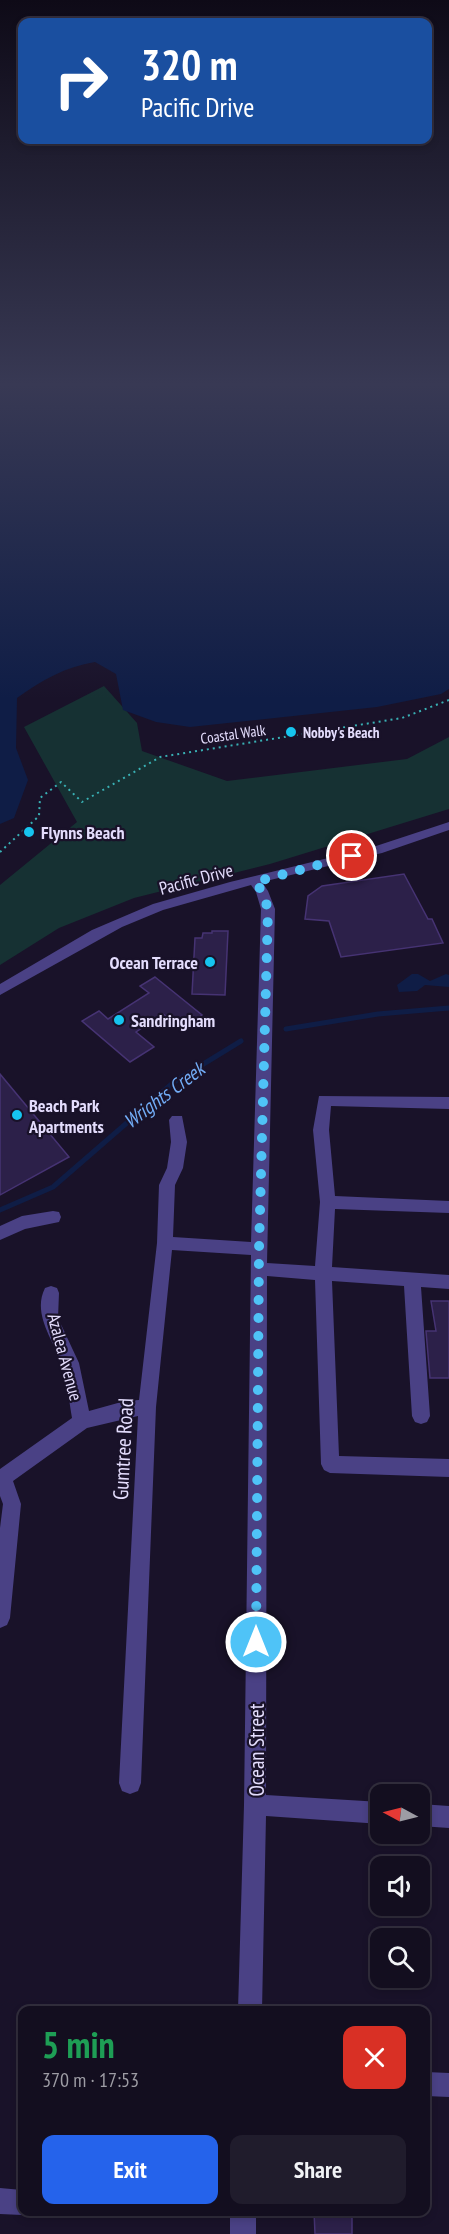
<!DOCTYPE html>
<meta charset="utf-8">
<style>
body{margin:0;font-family:"PT Sans Narrow",sans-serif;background:#201c2c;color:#f1f3f6;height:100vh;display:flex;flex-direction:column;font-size:22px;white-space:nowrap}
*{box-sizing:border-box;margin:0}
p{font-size:20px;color:#9d9ca4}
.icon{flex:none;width:33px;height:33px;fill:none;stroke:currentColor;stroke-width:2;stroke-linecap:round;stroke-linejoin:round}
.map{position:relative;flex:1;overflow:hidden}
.drawer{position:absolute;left:18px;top:2006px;width:412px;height:210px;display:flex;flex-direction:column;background:#130e1f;border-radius:12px;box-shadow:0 3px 9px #0003,0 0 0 2px #322e3d}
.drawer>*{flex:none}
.guide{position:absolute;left:18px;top:18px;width:414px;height:126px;border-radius:12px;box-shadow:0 3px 9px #0003,0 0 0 2px #322e3d;background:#1a4fa0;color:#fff;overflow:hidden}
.needle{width:39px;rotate:277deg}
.buttons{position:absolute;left:370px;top:1784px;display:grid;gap:12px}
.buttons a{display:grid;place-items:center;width:60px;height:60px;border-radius:12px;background:#130e1f;box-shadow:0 3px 9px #0003,0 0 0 2px #322e3d;font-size:30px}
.pin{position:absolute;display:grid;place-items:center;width:51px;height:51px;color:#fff;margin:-26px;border:3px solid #fff;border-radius:50%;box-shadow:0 2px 6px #0007}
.me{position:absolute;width:66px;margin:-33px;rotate:0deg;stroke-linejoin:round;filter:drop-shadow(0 0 4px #0008)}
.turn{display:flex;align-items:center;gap:21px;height:126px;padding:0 24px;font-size:27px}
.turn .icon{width:78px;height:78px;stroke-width:2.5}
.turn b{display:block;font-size:42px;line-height:51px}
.round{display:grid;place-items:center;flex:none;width:63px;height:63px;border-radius:12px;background:#201c2c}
.summary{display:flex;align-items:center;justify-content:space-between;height:102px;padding:0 24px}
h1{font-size:36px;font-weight:800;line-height:45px;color:#1e9e55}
.cta{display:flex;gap:12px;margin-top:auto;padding:12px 24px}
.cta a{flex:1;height:69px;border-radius:12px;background:#2563eb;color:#fff;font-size:24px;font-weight:800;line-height:69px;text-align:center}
.cta a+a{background:#201c2c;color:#f1f3f6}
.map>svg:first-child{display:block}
</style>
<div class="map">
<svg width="449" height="2234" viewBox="0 0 449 2234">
<rect width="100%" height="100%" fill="#191229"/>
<path fill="#163133" d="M104 686 137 723 142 751 227 781 407 759 449 737V809L270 864 134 898 59 928 0 965V885L77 822 24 727Z"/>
<g fill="#0f1d46">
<path d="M0 386H449V689L441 694 377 707 190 727 156 722 123 710 116 674 95 662C65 667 42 680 17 698L16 748 28 780 14 818 0 824Z"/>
<path d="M412 974H418L430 981 446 974 449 975V987L425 985 417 991 399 992 397 985Z"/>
</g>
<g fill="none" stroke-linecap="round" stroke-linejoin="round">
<g stroke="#0f1d46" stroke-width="5">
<path d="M286 1029 378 1014 449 1008"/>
<path d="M0 1210 53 1187 174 1082 241 1041"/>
</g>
</g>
<g fill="#2c2049" stroke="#463373" stroke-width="1.5">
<path d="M404 874 428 919H432L443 943 341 957 329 921 305 919 308 896 322 886Z"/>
<path d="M212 931H228L225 995 192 994 195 938H202L203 933H212Z"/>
<path d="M155 977 202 1015 181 1029 163 1014 136 1032 154 1047 130 1062 82 1021 99 1011 108 1019 149 993 140 986Z"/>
<path d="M0 1074 69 1157 0 1195Z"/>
<path d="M431 1301H449V1378H430L426 1331H436Z"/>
<path d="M314 2211H352V2234H315Z"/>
</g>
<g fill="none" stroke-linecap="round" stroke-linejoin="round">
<path stroke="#39b0b4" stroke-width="2" stroke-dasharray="2 4" stroke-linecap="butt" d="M0 852 39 816 40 798 61 782 82 802 160 757 402 718 449 700"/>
<g fill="#4a4185" fill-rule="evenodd">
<path d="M449 822V830L382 853 262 882 268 891 275 909 267 1263 315 1266 320 1202 313 1130 319 1096 449 1097V1109L331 1106 329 1130 335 1196 449 1201V1213L335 1209 332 1267 449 1275V1289L421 1287 430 1416 427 1422 421 1424 415 1422 412 1416 404 1286 332 1281 339 1456 449 1459V1477L330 1473 324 1470 321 1464 315 1280 267 1276 266 1795 381 1802V1824L266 1816 262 2010H238L244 1805 251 1255 172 1250 156 1407 141 1783 138 1791 130 1794 122 1791 119 1783 138 1416 87 1428 13 1481 21 1504 10 1618 7 1625 0 1628V1528L3 1504 0 1496V1469L72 1418C69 1400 67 1380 61 1363 53 1339 32 1314 45 1288L51 1286 57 1288 59 1293 58 1318 79 1363 89 1411 125 1401 139 1400 157 1243 159 1185 167 1168 171 1142 169 1120 172 1116H182L187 1142 183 1168 175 1185 173 1237 251 1242 261 909 256 892 251 885 163 910 122 927 0 995V984L92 930 153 904 230 882 373 847Z"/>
<path d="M53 1211 59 1212 61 1217 59 1222 25 1229 0 1240V1226L22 1216Z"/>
<path d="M420 1804 449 1806V1828L420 1826Z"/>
<path d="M426 2072 449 2073V2097L426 2096Z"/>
<path d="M0 2188 22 2190V2211H31L22 2215 0 2214Z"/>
<rect x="230" y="2211" width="26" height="23"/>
</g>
</g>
<linearGradient id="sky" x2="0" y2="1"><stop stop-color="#0e0a17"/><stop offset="0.55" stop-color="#383954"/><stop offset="1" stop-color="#383954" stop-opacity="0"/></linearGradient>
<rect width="449" height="699" fill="url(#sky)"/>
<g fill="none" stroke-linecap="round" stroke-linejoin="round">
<path stroke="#4fc3f7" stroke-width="10" stroke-dasharray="0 18" d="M256 1642 259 1250 268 909 262 891 255 882 352 856"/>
</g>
<g fill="#16c4ef" stroke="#191229" stroke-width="2">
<circle cx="291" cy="732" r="6"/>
<circle cx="29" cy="832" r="6"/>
<circle cx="210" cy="962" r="6"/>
<circle cx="119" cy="1020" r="6"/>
<circle cx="17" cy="1115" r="6"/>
</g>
<g text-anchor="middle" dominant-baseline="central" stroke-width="4.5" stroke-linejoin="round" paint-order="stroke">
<g font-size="15" font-weight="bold" fill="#e4ddfd" stroke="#191229" text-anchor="start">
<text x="303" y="732">Nobby's Beach</text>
</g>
<g font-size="15" fill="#e4ddfd" stroke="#191229">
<text transform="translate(233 734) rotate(-8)">Coastal Walk</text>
</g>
<g font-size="18" font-weight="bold" fill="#e4ddfd" stroke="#191229" text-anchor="start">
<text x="41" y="832">Flynns Beach</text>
<text x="198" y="962" text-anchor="end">Ocean Terrace</text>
<text x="131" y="1020">Sandringham</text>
<text x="29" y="1105">Beach Park<tspan x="29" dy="21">Apartments</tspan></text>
</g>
<g font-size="18" fill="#e4ddfd" stroke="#191229">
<text transform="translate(196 879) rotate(-15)">Pacific Drive</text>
<text transform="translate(65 1357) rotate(75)">Azalea Avenue</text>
</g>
<g font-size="20" font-style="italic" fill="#72acf6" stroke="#191229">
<text transform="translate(164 1095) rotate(-37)">Wrights Creek</text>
</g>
<g font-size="21" fill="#e4ddfd" stroke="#191229">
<text transform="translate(123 1449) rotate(-87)">Gumtree Road</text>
<text transform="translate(256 1750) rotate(-90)">Ocean Street</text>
</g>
</g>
</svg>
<div class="buttons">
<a><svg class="needle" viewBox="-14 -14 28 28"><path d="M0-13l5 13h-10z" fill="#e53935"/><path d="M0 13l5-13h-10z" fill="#9d9ca4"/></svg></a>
<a><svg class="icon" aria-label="sound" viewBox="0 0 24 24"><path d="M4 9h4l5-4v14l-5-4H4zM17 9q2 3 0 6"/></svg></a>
<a><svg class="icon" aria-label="search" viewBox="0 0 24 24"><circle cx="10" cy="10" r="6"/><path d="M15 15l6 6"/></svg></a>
</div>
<div class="pin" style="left:352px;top:856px;background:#d93025"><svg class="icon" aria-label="arrive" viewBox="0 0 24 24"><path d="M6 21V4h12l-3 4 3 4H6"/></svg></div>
<svg class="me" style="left:256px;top:1642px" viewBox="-20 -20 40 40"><circle r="17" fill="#4fc3f7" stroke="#fff" stroke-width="3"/><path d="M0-11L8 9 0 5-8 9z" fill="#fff"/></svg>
<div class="guide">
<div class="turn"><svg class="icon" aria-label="right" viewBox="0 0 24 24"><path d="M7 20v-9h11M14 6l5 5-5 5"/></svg><div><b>320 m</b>Pacific Drive</div></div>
</div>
<section class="drawer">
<div class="summary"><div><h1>5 min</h1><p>370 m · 17:53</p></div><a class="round" style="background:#d93025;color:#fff"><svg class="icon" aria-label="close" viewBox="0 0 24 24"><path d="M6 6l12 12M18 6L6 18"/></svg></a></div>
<div class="cta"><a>Exit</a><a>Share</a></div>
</section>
</div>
